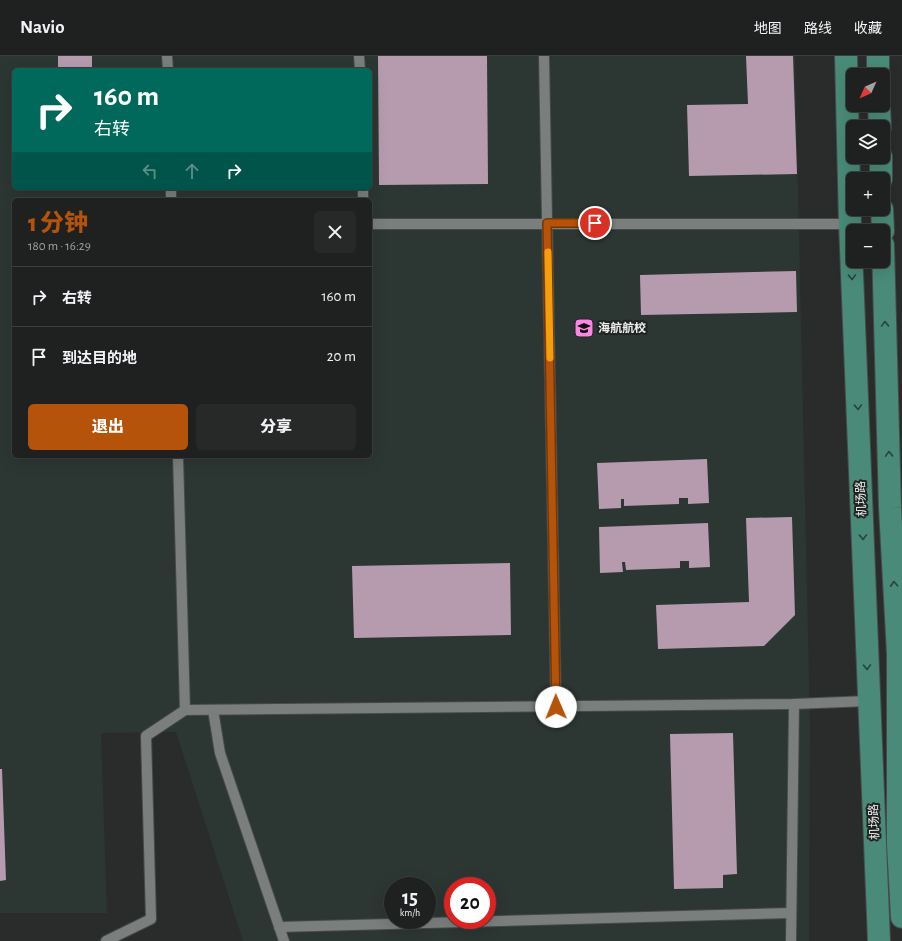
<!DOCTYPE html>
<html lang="zh">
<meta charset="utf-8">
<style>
body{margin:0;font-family:"Alegreya Sans","Noto Sans SC",sans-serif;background:#272929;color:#f1f3f6;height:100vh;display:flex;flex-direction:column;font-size:15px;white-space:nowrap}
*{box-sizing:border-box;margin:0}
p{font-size:13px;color:#a1a3a5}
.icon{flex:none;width:22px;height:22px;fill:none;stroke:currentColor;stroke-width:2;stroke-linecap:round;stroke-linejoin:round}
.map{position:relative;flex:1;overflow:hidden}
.sheet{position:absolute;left:12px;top:142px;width:360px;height:260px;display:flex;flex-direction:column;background:#1f2120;border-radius:6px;box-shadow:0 4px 16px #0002,0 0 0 1px #3c3e3e}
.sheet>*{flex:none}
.top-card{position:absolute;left:12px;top:12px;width:360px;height:122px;border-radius:6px;box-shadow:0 4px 16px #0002,0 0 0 1px #3c3e3e;background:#00695c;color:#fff;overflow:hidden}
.needle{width:26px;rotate:225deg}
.tools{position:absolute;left:846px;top:12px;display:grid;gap:8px}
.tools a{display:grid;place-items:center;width:44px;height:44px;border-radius:6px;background:#1f2120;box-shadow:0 4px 16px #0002,0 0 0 1px #3c3e3e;font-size:20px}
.speed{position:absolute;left:384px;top:821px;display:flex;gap:8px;font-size:20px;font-weight:700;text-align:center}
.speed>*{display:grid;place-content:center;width:52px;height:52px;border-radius:50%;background:#1f2120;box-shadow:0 4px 16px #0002,0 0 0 1px #3c3e3e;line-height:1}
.speed small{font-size:10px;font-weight:400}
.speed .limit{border:6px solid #d22;background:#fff;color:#111}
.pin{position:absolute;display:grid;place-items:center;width:34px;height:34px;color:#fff;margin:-17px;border:2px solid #fff;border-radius:50%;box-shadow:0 1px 4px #0007}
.me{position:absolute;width:44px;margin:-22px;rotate:359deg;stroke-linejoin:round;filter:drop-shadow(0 0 3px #0008)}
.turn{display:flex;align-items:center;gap:14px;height:84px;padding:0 16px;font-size:18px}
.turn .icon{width:52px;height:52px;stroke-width:2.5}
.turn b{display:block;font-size:28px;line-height:34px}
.lanes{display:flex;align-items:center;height:38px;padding:0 16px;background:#0003;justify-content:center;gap:20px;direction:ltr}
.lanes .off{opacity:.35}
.round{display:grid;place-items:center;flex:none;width:42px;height:42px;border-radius:6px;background:#272929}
.overview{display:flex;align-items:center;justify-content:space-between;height:68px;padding:0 16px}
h1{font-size:24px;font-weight:800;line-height:30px;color:#b45309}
.button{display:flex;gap:8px;margin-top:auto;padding:8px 16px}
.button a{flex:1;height:46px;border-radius:6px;background:#b45309;color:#fff;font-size:16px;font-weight:800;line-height:46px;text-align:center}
.button a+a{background:#272929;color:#f1f3f6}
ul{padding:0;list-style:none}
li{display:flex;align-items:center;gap:12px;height:60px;padding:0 16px;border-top:1px solid #3c3e3e}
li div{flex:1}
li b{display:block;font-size:15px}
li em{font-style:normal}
header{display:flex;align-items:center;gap:24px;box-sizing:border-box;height:56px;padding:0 20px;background:#1f2120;border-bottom:1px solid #3c3e3e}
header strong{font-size:19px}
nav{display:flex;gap:22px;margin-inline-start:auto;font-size:14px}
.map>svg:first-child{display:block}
</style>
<header>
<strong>Navio</strong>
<nav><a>地图</a><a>路线</a><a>收藏</a></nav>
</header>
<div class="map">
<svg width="902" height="885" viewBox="0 0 902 885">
<rect width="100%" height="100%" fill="#292c2b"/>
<path fill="#2c3632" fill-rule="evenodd" d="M0 0H795L810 668 809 885H243L176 676 101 677 107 857H0ZM14 14H370V132H14ZM14 144H370V400H14ZM393 830H427V864H393ZM453 830H487V864H453Z"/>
<g fill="#b69baf">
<rect x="58" y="0" width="34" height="14"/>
<path d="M378 0H487L488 128 379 129Z"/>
<path d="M746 0H793L797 118 689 120 687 49 748 48Z"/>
<path d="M796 215 797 256 641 259 640 219Z"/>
<path d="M707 403 709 447 688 448V442H679V448L624 450V443H621V452L599 453 597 407Z"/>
<path d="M792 461 795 559 764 590 658 593 656 549 749 546 746 462Z"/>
<path d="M708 467 710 511 689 512V505H680V512L626 514 625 506H622L623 516 600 517 599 471Z"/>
<path d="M510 507 511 579 354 582 352 510Z"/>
<path d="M733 677 737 818 723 819V832L674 833 670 678Z"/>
<path d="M0 713H2L6 824 0 825Z"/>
</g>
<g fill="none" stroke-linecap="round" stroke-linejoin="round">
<defs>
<g id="lane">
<path d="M167 0 168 14"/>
<path d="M359 0 360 14"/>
<path d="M544 0 556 651"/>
<path d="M171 132V144"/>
<path d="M363 132V144"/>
<path d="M370 168H850"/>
<path d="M178 400 185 654"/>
<path d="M213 654 220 697 284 885"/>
<path d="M279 871 791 857"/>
<path d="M106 885 151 863 146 680 185 654 794 648 868 645"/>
<path d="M791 885 794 648"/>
</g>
<g id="primary">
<path d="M846 0 850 168 879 885"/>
<path d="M878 0V19"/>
<path d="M879 49 880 71"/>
<path d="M881 101V123"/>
<path d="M882 153 883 175"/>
<path d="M883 189 890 452 898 598V788L902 861"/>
</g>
</defs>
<use href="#lane" stroke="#474a49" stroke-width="12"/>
<use href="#primary" stroke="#474a49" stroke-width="24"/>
<use href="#lane" stroke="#7a7e7c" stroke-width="10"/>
<use href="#primary" stroke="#498b78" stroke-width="22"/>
</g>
<defs><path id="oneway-chevron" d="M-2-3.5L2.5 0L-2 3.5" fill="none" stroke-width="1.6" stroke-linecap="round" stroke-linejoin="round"/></defs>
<g stroke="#2c423b">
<use href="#oneway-chevron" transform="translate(852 221) rotate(88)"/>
<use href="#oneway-chevron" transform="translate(885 268) rotate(-92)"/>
<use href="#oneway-chevron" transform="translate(858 351) rotate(88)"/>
<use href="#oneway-chevron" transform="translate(889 398) rotate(-92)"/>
<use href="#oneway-chevron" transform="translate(863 481) rotate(88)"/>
<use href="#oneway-chevron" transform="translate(894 528) rotate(-93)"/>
<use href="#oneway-chevron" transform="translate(867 611) rotate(88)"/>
</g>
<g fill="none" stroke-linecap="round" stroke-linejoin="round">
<defs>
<path id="route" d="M556 651 547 167H595"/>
</defs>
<use href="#route" stroke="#753606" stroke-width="10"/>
<use href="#route" stroke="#b45309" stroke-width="7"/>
<path stroke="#f59e0b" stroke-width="7" d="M548 196 550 302"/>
</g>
<defs>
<symbol id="school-square" viewBox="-11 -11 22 22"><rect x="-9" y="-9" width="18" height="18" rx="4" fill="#fc86e4" stroke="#1f2321"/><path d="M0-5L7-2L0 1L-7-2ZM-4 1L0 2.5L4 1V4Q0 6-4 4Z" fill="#111"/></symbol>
</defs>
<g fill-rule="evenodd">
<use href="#school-square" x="573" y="261" width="22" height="22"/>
</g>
<g text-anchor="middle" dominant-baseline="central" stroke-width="4" stroke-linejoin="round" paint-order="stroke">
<g font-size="12" font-weight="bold" fill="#eef0ef" stroke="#1f2321" text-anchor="start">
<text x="598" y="272">海航航校</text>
</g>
<g font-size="12" fill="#eef0ef" stroke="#1f2321">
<text transform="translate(861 443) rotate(-92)">机场路</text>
<text transform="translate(874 766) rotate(-92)">机场路</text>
</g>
</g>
</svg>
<div class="tools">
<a><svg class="needle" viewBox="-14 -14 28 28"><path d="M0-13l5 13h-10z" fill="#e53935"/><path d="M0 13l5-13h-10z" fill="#a1a3a5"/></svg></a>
<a><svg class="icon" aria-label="layers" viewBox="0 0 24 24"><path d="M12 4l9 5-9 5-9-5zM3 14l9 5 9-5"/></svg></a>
<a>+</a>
<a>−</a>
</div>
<div class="speed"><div>15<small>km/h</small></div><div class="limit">20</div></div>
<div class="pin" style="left:595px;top:167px;background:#d93025"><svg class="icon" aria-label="arrive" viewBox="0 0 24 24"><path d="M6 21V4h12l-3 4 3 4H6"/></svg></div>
<svg class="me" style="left:556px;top:651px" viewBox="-20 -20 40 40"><circle r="19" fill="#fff"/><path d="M0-13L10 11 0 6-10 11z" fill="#b45309"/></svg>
<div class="top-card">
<div class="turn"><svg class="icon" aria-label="right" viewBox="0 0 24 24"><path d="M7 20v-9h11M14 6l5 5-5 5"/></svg><div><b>160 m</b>右转</div></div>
<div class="lanes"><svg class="icon off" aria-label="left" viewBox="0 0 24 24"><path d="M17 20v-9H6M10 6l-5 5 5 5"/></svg><svg class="icon off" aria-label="ahead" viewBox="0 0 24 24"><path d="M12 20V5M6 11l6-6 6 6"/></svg><svg class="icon" aria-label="right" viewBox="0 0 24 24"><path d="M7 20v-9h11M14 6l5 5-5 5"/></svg></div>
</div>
<section class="sheet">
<div class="overview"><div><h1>1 分钟</h1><p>180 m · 16:29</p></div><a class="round"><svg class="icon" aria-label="close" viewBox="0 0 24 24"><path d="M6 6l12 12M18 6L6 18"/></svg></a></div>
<ul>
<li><svg class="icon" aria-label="right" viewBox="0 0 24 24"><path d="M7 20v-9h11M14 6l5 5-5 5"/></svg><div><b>右转</b></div><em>160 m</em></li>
<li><svg class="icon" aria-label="arrive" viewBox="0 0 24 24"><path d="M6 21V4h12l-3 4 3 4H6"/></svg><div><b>到达目的地</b></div><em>20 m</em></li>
</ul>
<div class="button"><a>退出</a><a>分享</a></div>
</section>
</div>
